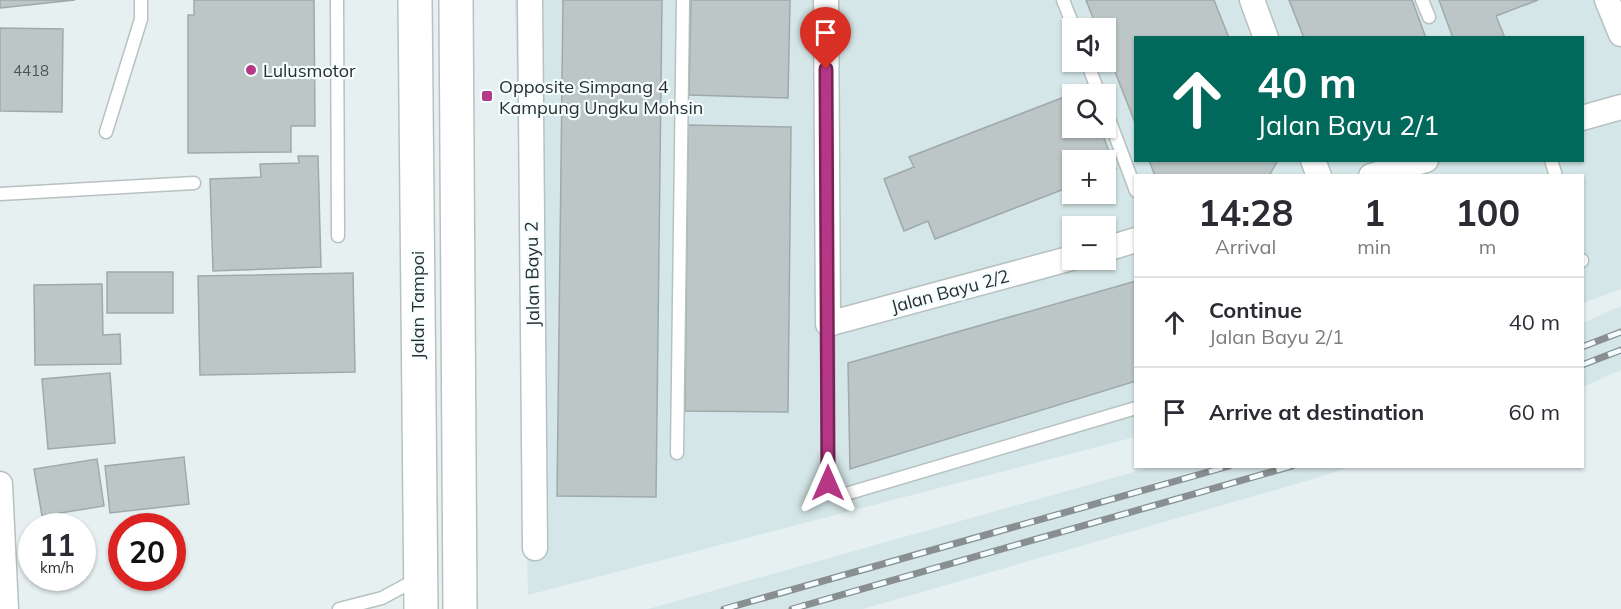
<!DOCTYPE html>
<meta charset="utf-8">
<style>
body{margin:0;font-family:Mulish,sans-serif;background:#f2f2f3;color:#2b2b33;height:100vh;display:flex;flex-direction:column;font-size:22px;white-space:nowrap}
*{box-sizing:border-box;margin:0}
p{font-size:20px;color:#7c7c81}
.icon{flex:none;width:33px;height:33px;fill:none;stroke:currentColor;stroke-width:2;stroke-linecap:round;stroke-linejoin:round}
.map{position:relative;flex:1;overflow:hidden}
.drawer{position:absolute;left:1134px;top:174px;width:450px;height:294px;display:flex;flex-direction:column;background:#fff;border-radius:0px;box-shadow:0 2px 4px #0004}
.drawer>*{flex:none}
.guide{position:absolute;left:1134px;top:36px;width:450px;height:126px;border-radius:0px;box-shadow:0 2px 4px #0004;background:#00695c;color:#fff;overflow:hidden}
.fabs{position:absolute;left:1062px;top:18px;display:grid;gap:12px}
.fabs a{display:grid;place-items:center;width:54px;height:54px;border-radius:0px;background:#fff;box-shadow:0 2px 4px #0004;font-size:30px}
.speed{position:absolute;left:18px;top:513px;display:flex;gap:12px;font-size:30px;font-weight:700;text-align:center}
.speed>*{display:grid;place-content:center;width:78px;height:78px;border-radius:50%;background:#fff;box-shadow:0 2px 4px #0004;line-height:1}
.speed small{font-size:15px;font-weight:400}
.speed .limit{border:9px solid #d22;background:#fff;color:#111}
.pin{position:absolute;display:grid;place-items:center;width:51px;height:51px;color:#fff;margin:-62px -26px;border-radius:50% 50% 50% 0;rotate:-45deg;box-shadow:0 0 6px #0007}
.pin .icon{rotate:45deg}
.me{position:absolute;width:66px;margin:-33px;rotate:0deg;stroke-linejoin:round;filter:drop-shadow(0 0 4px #0008)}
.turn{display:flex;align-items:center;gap:21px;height:126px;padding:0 24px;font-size:27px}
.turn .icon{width:78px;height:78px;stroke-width:2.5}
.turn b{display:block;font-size:42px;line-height:51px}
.eta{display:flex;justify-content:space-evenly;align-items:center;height:102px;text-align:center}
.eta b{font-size:36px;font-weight:700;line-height:42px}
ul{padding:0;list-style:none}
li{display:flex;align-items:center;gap:18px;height:90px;padding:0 24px;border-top:2px solid #e1e1e2}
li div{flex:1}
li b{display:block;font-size:22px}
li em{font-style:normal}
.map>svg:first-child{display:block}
</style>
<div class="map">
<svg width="1621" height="609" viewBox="0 0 1621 609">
<rect width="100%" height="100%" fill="#e7f0f1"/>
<g fill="#d4e6e7" fill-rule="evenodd">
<path d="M515 0H1621V289L1583 303 1582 176H1136L1135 437 528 595ZM1072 28H1106V62H1072ZM1136 38H1582V160H1136ZM1072 94H1106V128H1072ZM1072 160H1106V194H1072ZM1072 226H1106V260H1072Z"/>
<path d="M1621 306V370L1583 387V323Z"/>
<path d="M1152 467H1350L1313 479 863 609H648Z"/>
</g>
<g fill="#bcc6c6" stroke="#a0a9aa" stroke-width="1.5">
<path d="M0 0H75L0 8Z"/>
<path d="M194 0H314L315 126H291V152L188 153V15H194Z"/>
<path d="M563 0H662L656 497 557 496Z"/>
<path d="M691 0H790L788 98 689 95Z"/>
<path d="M1086 0H1214L1229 38H1136V125L1106 49V28H1097Z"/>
<path d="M1289 0H1412L1426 38H1304Z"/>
<path d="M1439 0H1538L1496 16 1505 38H1453Z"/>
<path d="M0 28 63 29 62 112 0 111Z"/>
<path d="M1085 89 1088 94H1072V128H1100L1116 169 1106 173V160H1072V186L935 239 928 221 904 231 884 179 914 167 909 157Z"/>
<path d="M688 125 791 127 788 412 685 411Z"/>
<path d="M298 156H318L321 267 213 271 210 179 261 177 260 164 299 163Z"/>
<path d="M1149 160H1276L1277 162 1269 176H1155Z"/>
<rect x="107" y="272" width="66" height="41"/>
<path d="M353 273 355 372 200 375 198 276Z"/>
<path d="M1136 281V381L850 469 848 363Z"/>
<path d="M102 284 103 335 120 334 121 364 35 365 34 285Z"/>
<path d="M110 373 115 443 48 449 42 379Z"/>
<path d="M184 457 189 504 110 513 105 466Z"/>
<path d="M97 459 104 506 42 516 34 469Z"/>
</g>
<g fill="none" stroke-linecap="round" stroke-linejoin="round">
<defs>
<g id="service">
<path d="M337 0 338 236"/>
<path d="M1063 0 1074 28"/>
<path d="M1422 0 1429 17"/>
<path d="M1087 62 1099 94"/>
<path d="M1106 111 1136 191"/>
<path d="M106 132 141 19V0"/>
<path d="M1551 160 1556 176"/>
<path d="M0 194 194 183"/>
<path d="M1582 260V261"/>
<path d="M828 324V483L839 496 1136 408"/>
<path d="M677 453 683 0"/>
<path d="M339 609 382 598 419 578"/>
</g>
<g id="minor">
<path d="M530 0 535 548"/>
<path d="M826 0 828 324 1072 258"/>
<path d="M1252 0 1266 38"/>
<path d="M1607 0 1621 34"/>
<path d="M1582 118 1621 107"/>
<path d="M1313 160 1319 176"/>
<path d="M1371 176 1426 160"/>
<path d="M1106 249 1136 240"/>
<path d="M0 484 6 609"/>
</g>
<g id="primary">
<path d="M415 0 421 609"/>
<path d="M456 0 460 609"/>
</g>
</defs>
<use href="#service" stroke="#b8c1c2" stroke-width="15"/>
<use href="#minor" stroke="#b8c1c2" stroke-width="27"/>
<use href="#primary" stroke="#b8c1c2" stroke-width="36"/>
<use href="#service" stroke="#fff" stroke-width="12"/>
<use href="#minor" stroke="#fff" stroke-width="24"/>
<use href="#primary" stroke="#fff" stroke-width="33"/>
<defs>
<g id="rail">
<path d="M1582 347 1621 332"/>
<path d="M1582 365 1621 350"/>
<path d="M724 609 1229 466"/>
<path d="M792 609 1292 466"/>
</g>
</defs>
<use href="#rail" stroke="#898f90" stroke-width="7"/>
<use href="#rail" stroke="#f4fefe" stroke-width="4.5" stroke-dasharray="14" stroke-linecap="butt"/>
</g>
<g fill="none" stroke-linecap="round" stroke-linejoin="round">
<defs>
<path id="route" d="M826 69 828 483"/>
</defs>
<use href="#route" stroke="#762456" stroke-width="15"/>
<use href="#route" stroke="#b63785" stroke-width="10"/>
</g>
<g fill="#b63785" stroke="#f4fefe" stroke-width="2">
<circle cx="251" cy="70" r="6"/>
<rect x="481" y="90" width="12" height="12" rx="3"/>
</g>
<g text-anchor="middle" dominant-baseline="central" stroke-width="4.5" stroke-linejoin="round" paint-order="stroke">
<g font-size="15" fill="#4e5454">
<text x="31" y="70">4418</text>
</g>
<g font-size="18" fill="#2a2e2e" stroke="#f4fefe" text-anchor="start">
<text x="263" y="70">Lulusmotor</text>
<text x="499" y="86">Opposite Simpang 4<tspan x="499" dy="21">Kampung Ungku Mohsin</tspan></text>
</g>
<g font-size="18" fill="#2a2e2e" stroke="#f4fefe">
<text transform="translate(532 274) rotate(-91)">Jalan Bayu 2</text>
<text transform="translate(950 291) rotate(-15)">Jalan Bayu 2/2</text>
<text transform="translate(417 305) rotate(-90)">Jalan Tampoi</text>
</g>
</g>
</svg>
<div class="fabs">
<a><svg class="icon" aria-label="sound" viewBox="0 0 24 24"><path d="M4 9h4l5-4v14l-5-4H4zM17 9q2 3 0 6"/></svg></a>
<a><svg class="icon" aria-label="search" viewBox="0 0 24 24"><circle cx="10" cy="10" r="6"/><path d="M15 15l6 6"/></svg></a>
<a>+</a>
<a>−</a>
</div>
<div class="speed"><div>11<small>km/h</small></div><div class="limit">20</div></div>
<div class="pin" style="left:826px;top:69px;background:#d93025"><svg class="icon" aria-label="arrive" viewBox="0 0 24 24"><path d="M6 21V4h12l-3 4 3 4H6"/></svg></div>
<svg class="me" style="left:828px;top:483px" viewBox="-20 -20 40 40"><path d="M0-17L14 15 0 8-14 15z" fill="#b63785" stroke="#fff" stroke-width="4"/></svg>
<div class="guide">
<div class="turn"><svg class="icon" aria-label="ahead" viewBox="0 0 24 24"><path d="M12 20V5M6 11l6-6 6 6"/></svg><div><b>40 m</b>Jalan Bayu 2/1</div></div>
</div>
<section class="drawer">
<div class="eta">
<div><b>14:28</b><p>Arrival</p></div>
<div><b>1</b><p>min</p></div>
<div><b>100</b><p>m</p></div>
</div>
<ul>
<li><svg class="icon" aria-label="ahead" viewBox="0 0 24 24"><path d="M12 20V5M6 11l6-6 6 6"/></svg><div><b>Continue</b><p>Jalan Bayu 2/1</p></div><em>40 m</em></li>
<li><svg class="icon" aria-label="arrive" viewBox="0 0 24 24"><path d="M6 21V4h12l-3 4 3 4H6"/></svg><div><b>Arrive at destination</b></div><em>60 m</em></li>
</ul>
</section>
</div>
